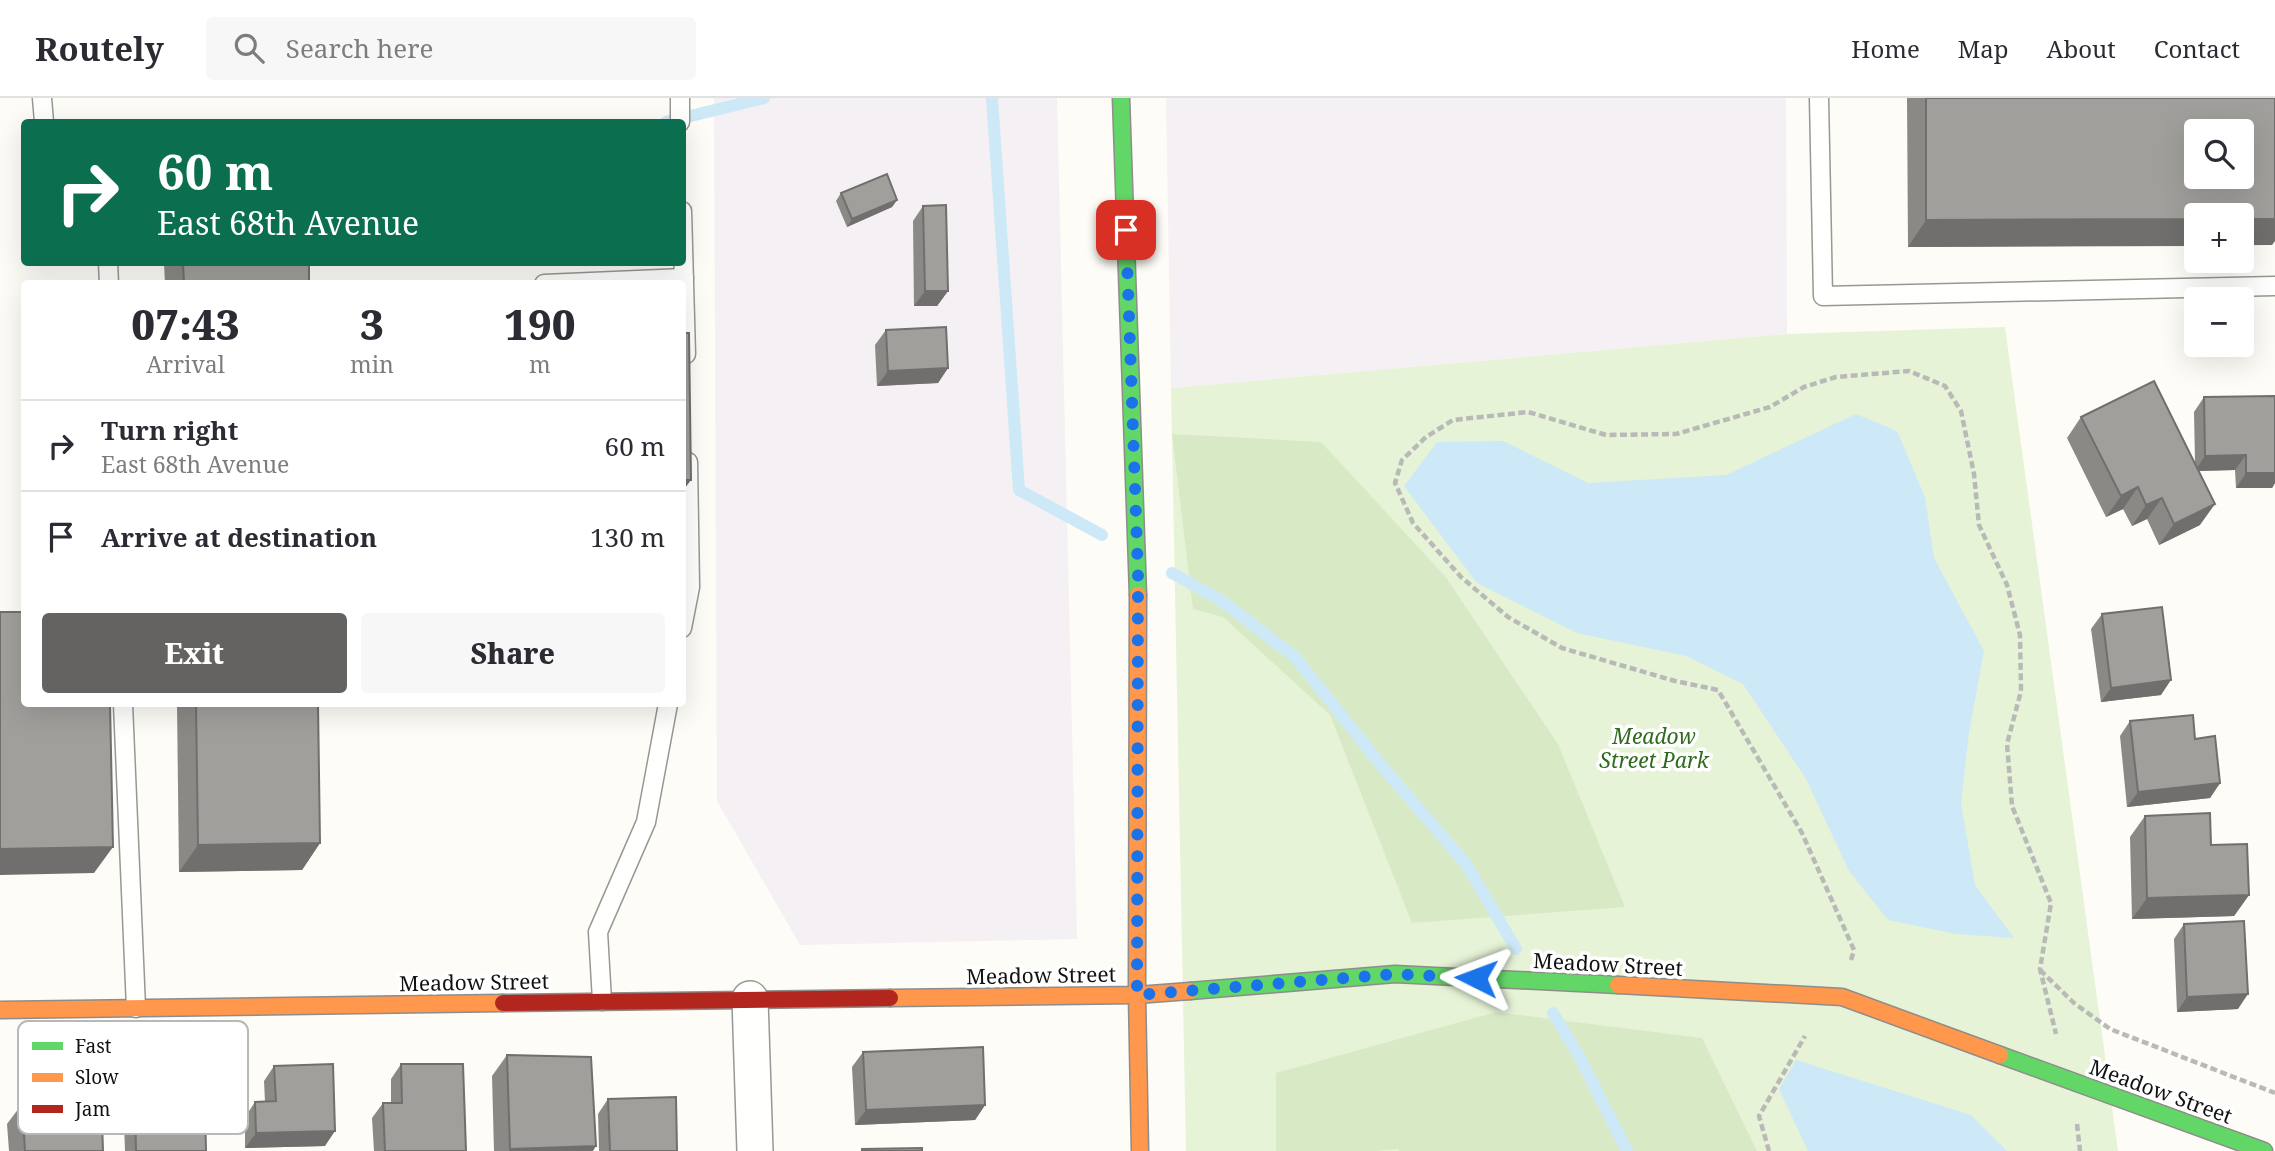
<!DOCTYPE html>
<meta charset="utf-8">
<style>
body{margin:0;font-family:"Noto Serif",serif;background:#f7f7f7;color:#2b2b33;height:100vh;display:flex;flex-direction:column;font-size:26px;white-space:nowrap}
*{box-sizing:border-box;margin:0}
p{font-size:23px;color:#7c7c81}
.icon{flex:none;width:38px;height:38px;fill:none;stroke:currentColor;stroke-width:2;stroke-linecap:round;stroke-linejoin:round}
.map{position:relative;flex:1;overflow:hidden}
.details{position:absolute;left:21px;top:182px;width:665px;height:427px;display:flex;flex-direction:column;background:#fff;border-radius:7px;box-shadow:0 7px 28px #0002}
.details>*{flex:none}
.top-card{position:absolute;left:21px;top:21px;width:665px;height:147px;border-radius:7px;box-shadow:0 7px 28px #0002;background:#0b6e4f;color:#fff;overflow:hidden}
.buttons{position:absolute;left:2184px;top:21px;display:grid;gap:14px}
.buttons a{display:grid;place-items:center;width:70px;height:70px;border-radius:7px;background:#fff;box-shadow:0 7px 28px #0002;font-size:35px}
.pin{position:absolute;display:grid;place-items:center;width:60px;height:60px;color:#fff;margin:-30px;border-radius:14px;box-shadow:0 4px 10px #0006}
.me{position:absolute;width:77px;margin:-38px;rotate:273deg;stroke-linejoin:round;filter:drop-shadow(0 0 5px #0008)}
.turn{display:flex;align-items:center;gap:24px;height:147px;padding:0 21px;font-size:32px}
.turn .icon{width:91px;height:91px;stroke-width:2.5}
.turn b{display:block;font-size:49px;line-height:60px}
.eta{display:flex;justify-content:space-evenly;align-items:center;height:119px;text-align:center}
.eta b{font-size:42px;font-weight:800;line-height:49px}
.primary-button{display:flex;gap:14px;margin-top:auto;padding:14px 21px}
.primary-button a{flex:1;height:80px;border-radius:7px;background:#646362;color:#fff;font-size:28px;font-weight:800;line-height:80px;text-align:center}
.primary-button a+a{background:#f7f7f7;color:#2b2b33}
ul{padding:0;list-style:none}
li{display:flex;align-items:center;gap:21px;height:91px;padding:0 21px;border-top:2px solid #e1e1e2}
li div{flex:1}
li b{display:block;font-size:26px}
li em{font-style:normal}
header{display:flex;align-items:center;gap:42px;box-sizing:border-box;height:98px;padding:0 35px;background:#fff;border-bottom:2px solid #e1e1e2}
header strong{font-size:33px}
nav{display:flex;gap:38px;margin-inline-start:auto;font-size:24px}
.search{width:490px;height:63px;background:#f7f7f7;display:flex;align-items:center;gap:18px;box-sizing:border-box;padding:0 24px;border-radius:7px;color:#7c7c81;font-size:26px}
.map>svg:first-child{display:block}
</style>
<header>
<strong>Routely</strong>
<div class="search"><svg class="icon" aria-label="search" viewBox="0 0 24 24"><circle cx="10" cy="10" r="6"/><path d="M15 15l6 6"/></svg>Search here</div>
<nav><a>Home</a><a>Map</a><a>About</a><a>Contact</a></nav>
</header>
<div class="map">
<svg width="2275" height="1053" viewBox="0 0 2275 1053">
<rect width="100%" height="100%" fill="#fdfcf7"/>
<g fill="#f5f0f3">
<path d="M714 0H1057L1077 841 800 847 717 703Z"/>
<path d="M1166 0H1786L1787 236 1171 290Z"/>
</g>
<path fill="#e7f3d7" d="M2005 229 2118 1053H1186L1171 290 1787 236Z"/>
<g fill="#d8eac5">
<path d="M1172 336 1321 344 1445 478 1558 646 1625 809 1412 825 1330 617 1223 519 1193 511Z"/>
<path d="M1496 914 1702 940 1757 1053H1399L1398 1051 1374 1053H1276V975Z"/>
</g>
<g fill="#cde8f7">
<path d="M1856 316 1897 333 1925 399 1934 460 1984 553 1969 635 1961 705 1975 787 2014 840 1956 836 1888 822 1849 773 1806 681 1743 586 1686 558 1577 535 1477 485 1404 388 1437 344 1503 343 1588 385 1726 377Z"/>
<path d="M1796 962 1971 1017 2007 1053H1808L1779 991Z"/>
</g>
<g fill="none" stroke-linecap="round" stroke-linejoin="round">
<g stroke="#cde8f7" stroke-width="12">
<path d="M992 0 1019 392 1102 437"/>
<path d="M666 24 764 0"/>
<path d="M1172 475 1222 503 1295 559 1381 667 1466 766 1516 851"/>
<path d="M1553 915 1579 958 1627 1053"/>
</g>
<defs>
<g id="lane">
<path d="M42 0 44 24"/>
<path d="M680 0V24"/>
<path d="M1819 0 1823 198 2275 188"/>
<path d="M682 113 686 256"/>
<path d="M108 164 109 186"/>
<path d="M544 186 684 180"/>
<path d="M682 530 690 489 688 364"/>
<path d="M123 606 136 910"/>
<path d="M602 903 598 834 646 724 668 606"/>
</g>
<path id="street" d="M750 901 755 1053"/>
<g id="fast">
<path d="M1121 0 1138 497"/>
<path d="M1190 893 1395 876 1618 887"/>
<path d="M2000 957 2264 1053"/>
</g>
<g id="slow">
<path d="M1138 497 1137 897 1140 1053"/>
<path d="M1618 887 1842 899 2000 957"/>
<path d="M890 900 1137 897 1190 893"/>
<path d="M0 912 503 905"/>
</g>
<path id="jam" d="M503 905 890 900"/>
</defs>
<use href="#lane" stroke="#979795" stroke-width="21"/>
<use href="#street" stroke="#979795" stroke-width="38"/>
<use href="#fast" stroke="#8e8d8b" stroke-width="19"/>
<use href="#slow" stroke="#8e8d8b" stroke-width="19"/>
<use href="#jam" stroke="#8e8d8b" stroke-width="19"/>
<g stroke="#b9b9b8" stroke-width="4.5" stroke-dasharray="7 3.5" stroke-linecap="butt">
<path d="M1851 862 1854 852 1802 735 1718 592 1675 583 1562 550 1508 519 1461 479 1413 425 1395 385 1402 362 1426 339 1453 322 1528 314 1606 337 1676 336 1770 309 1804 289 1836 279 1909 273 1945 288 1961 313 1974 376 1979 427 2007 487 2020 537 2021 593 2007 646 2012 708 2051 805 2040 871 2056 936"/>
<path d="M2040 872 2074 905 2110 931 2275 995"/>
<path d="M2077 1026 2080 1053"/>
<path d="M1769 1053 1759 1018 1805 938"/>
</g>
<use href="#lane" stroke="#fffffe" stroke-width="18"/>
<use href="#street" stroke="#fffffe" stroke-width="35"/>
<use href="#fast" stroke="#63d668" stroke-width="16"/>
<use href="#slow" stroke="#ff974d" stroke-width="16"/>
<use href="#jam" stroke="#b3261e" stroke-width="16"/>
</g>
<g fill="#8a8986">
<path d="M1907 0H2275L2272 147 1908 149Z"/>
<path d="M841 95 897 102 892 109 847 129 836 103Z"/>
<path d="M923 108 948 193 937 208H914L913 123Z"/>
<path d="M164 164H309V186H165Z"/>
<path d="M886 232 948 270 938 285 877 288 875 247Z"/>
<path d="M2275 298V385L2272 390H2236L2235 372 2199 373 2200 427 2159 447 2147 421 2132 428 2123 411 2106 419 2067 340 2081 319 2195 364 2194 314 2204 299Z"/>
<path d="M2102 516 2161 597 2101 604 2091 531Z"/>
<path d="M177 606H318L320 745 302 772 179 774Z"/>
<path d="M2130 623 2195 641 2220 685 2210 700 2127 709 2120 638Z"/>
<path d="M2145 718 2211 747 2249 797 2234 818 2132 821 2130 739Z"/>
<path d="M2184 826 2238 911 2177 914 2174 841Z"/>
<path d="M863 954 985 1007 975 1022 855 1027 852 969Z"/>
<path d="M507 957 593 1053H494L492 978Z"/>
<path d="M32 966 103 1053H9L7 1026 19 1010 18 987Z"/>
<path d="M401 966 466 1053H374L372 1020 383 1005H391V981Z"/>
<path d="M274 968 325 1048 245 1050V1019L255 1004H265L264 983Z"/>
<path d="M608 1001 677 1053H599L598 1016Z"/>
<path d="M135 1009 206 1053H125L124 1024Z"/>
</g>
<g fill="#716f6d">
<path d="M897 102 892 109 847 129 852 121Z"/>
<path d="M2196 121V148L1908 149 1926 122Z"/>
<path d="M2242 121H2275V143L2272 147H2242Z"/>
<path d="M925 193H948L937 208H914Z"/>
<path d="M948 270 938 285 877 288 888 273Z"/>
<path d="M2246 357 2235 372 2195 373 2205 358Z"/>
<path d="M2246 375H2275V385L2272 390H2236Z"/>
<path d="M682 382H691L682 394Z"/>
<path d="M2138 389 2123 411 2106 419 2121 398Z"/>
<path d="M2162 400 2147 421 2132 428 2146 407Z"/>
<path d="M2215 406 2200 427 2159 447 2174 426Z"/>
<path d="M2171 582 2161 597 2101 604 2111 590Z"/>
<path d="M2220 685 2210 700 2127 709 2138 694Z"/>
<path d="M320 745 302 772 179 774 198 747Z"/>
<path d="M113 749 94 775 0 777V751Z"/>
<path d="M2249 797 2234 818 2132 821 2147 800Z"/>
<path d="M2248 896 2238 911 2177 914 2187 899Z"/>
<path d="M985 1007 975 1022 855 1027 866 1012Z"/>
<path d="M335 1033 325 1048 245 1050 256 1035Z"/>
<path d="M596 1048 593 1053H509L510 1051Z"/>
</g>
<g fill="#a19f9c" stroke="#716f6d" stroke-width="2" fill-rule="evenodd">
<path d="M1926 0H2275V121H2242V117H2196V121L1926 122ZM2196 33H2242V79H2196Z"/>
<path d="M887 76 897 102 852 121 841 95Z"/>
<path d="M946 107 948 193H925L923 108Z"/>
<path d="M183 164H309V186H184Z"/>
<path d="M946 229 948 270 888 273 886 232Z"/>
<path d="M682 235H689L691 382H682Z"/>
<path d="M2154 283 2215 406 2174 426 2162 400 2146 407 2138 389 2121 398 2081 319Z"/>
<path d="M2275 298V375H2246V357L2205 358 2204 299Z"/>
<path d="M2162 509 2171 582 2111 590 2102 516Z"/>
<path d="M0 514H24V606H110L113 749 0 751Z"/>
<path d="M196 606H318L320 745 198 747Z"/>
<path d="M2193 617 2195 641 2215 638 2220 685 2138 694 2130 623Z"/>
<path d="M2210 715 2211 747 2247 746 2249 797 2147 800 2145 718Z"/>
<path d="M2244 823 2248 896 2187 899 2184 826Z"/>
<path d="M983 949 985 1007 866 1012 863 954Z"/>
<path d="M507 957 591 959 596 1048 510 1051Z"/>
<path d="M100 963 103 1053H25L22 1004H34L32 966Z"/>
<path d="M333 966 335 1033 256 1035 255 1004 276 1003 274 968Z"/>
<path d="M401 966H463L466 1053H385L383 1005H402Z"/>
<path d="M676 999 677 1053H610L608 1001Z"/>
<path d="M205 1008 206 1053H136L135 1009Z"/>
<path d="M922 1050V1053H862V1051Z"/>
</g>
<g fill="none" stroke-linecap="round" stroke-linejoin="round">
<path stroke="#1a73e8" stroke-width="12" stroke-dasharray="0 21.6" d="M1126 132 1138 476 1137 897 1395 876 1476 880"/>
</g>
<g text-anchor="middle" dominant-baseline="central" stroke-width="7" stroke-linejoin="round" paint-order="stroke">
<g font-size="21" font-style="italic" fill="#2f6b1f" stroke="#fff">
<text x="1654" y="638">Meadow<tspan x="1654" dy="24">Street Park</tspan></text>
</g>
<g font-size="21" fill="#111" stroke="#fff">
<text transform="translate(1608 866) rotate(3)">Meadow Street</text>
<text transform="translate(1041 877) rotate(-1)">Meadow Street</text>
<text transform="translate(474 884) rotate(-1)">Meadow Street</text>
<text transform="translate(2161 993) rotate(20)">Meadow Street</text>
</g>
</g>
<rect x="18" y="923" width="230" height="113" rx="10" fill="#fff" stroke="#b8b8b8" stroke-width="2"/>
<rect x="32" y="944" width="31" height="8" fill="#63d668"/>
<rect x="32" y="975" width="31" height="9" fill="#ff974d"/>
<rect x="32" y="1007" width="31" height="8" fill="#b3261e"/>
<g font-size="19" fill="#111">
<text x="75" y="955">Fast</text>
<text x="75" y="986">Slow</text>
<text x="75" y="1018">Jam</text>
</g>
</svg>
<div class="buttons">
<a><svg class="icon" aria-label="search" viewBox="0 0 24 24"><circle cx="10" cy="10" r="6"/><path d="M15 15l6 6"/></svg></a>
<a>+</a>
<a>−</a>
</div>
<div class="pin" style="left:1126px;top:132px;background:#d93025"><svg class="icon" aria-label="arrive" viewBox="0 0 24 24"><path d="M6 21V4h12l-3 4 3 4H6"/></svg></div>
<svg class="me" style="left:1476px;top:880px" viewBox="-20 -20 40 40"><path d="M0-17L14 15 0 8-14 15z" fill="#1a73e8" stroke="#fff" stroke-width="4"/></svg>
<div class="top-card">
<div class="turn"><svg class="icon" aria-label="right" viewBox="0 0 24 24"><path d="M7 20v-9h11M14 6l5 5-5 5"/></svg><div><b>60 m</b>East 68th Avenue</div></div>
</div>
<section class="details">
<div class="eta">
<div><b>07:43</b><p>Arrival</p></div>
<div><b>3</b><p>min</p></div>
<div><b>190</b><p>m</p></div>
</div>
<ul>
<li><svg class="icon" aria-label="right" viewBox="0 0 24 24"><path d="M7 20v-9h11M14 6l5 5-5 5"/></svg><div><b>Turn right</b><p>East 68th Avenue</p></div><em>60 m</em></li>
<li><svg class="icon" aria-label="arrive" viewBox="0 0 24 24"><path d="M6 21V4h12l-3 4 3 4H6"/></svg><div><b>Arrive at destination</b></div><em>130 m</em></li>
</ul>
<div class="primary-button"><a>Exit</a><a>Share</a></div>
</section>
</div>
